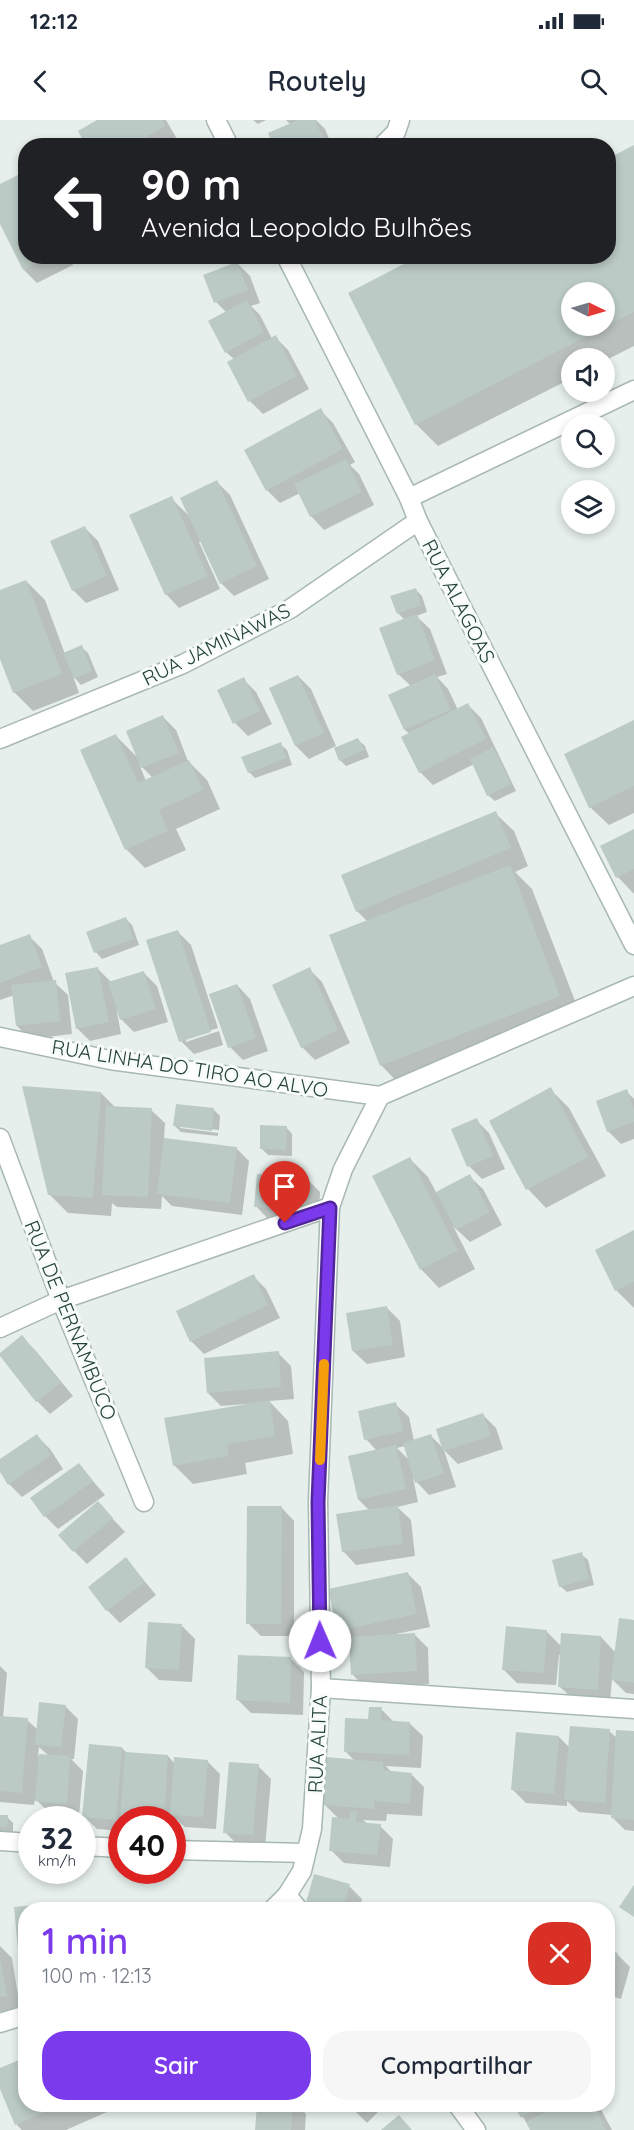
<!DOCTYPE html>
<html lang="pt">
<meta charset="utf-8">
<style>
body{margin:0;font-family:Quicksand,sans-serif;background:#f6f6f7;color:#1f2937;height:100vh;display:flex;flex-direction:column;font-size:22px;white-space:nowrap}
*{box-sizing:border-box;margin:0}
p{font-size:20px;color:#747a83}
.icon{flex:none;width:33px;height:33px;fill:none;stroke:currentColor;stroke-width:2;stroke-linecap:round;stroke-linejoin:round}
.map{position:relative;flex:1;overflow:hidden}
.drawer{position:absolute;left:18px;top:1782px;width:597px;height:210px;display:flex;flex-direction:column;background:#fff;border-radius:24px;box-shadow:0 3px 9px #0003}
.drawer>*{flex:none}
.guide{position:absolute;left:18px;top:18px;width:598px;height:126px;border-radius:24px;box-shadow:0 3px 9px #0003;background:#202124;color:#fff;overflow:hidden}
.needle{width:39px;rotate:95deg}
.tools{position:absolute;left:561px;top:162px;display:grid;gap:12px}
.tools a{display:grid;place-items:center;width:54px;height:54px;border-radius:50%;background:#fff;box-shadow:0 3px 9px #0003;font-size:30px}
.speed{position:absolute;left:18px;top:1686px;display:flex;gap:12px;font-size:30px;font-weight:700;text-align:center}
.speed>*{display:grid;place-content:center;width:78px;height:78px;border-radius:50%;background:#fff;box-shadow:0 3px 9px #0003;line-height:1}
.speed small{font-size:15px;font-weight:400}
.speed .limit{border:9px solid #d22;background:#fff;color:#111}
.pin{position:absolute;display:grid;place-items:center;width:51px;height:51px;color:#fff;margin:-62px -26px;border-radius:50% 50% 50% 0;rotate:-45deg;box-shadow:0 0 6px #0007}
.pin .icon{rotate:45deg}
.me{position:absolute;width:66px;margin:-33px;rotate:359deg;stroke-linejoin:round;filter:drop-shadow(0 0 4px #0008)}
.turn{display:flex;align-items:center;gap:21px;height:126px;padding:0 24px;font-size:27px}
.turn .icon{width:78px;height:78px;stroke-width:2.5}
.turn b{display:block;font-size:42px;line-height:51px}
.round{display:grid;place-items:center;flex:none;width:63px;height:63px;border-radius:24px;background:#f6f6f7}
.headline{display:flex;align-items:center;justify-content:space-between;height:102px;padding:0 24px}
h1{font-size:36px;font-weight:600;line-height:45px;color:#7c3aed}
.primary-button{display:flex;gap:12px;margin-top:auto;padding:12px 24px}
.primary-button a{flex:1;height:69px;border-radius:24px;background:#7c3aed;color:#fff;font-size:24px;font-weight:600;line-height:69px;text-align:center}
.primary-button a+a{background:#f6f6f7;color:#1f2937}
.status{display:flex;justify-content:space-between;align-items:center;height:42px;padding:0 30px;background:#fff;direction:ltr}
.status svg{height:16px;fill:currentColor}
header{display:flex;justify-content:space-between;align-items:center;height:78px;padding:0 24px;background:#fff;font-size:27px;font-weight:600}
.map>svg:first-child{display:block}
</style>
<div class="status"><b>12:12</b><svg viewBox="0 0 49 12"><path d="M0 12V9h3v3zM5 12V6h3v6zM10 12V3h3v9zM15 12V0h3v12zM26 1h20v11H26zM47 4h2v5h-2z"/></svg></div>
<header><svg class="icon" aria-label="back" viewBox="0 0 24 24"><path d="M15 5l-7 7 7 7"/></svg>Routely<svg class="icon" aria-label="search" viewBox="0 0 24 24"><circle cx="10" cy="10" r="6"/><path d="M15 15l6 6"/></svg></header>
<div class="map">
<svg width="634" height="2010" viewBox="0 0 634 2010">
<rect width="100%" height="100%" fill="#e6efeb"/>
<g fill="#0003" fill-rule="evenodd">
<path d="M100 0H166L177 19 166 26H88Z"/>
<path d="M253 0H266L258 4Z"/>
<path d="M286 0H316L325 9 332 26H274L291 5Z"/>
<path d="M634 27V226L604 241V238H572V258L438 326 416 304 609 136V40ZM572 172H604V206H572Z"/>
<path d="M22 54 26 58V136H69L73 145 37 163 24 150 0 101V65Z"/>
<path d="M237 143 250 156 260 183 251 186 260 195 272 219 275 217 288 230 309 269 263 294 250 281 234 239 226 232 227 193 216 182Z"/>
<path d="M320 290 333 303 355 342 350 345 359 354 374 385 324 410 311 396 300 373 280 383 267 370Z"/>
<path d="M217 362 230 375 269 459 234 476 221 463 202 421 199 422 220 469 179 488 166 474 131 396 171 378 189 396Z"/>
<path d="M85 408 98 421 119 470 86 483 73 470 52 422Z"/>
<path d="M26 461 45 480 65 534 81 527 88 533 98 557 81 565 73 556 79 573 33 591 14 572 0 534V471Z"/>
<path d="M415 469 422 476 427 492 416 496 430 509 447 554 437 557 448 569 458 590 468 585 481 598 516 671 495 681 488 675 474 644 433 665 420 652 410 614 405 610 390 576 411 566 398 554 405 500 398 493Z"/>
<path d="M298 556 311 569 336 626 309 639 296 626 271 569Z"/>
<path d="M243 559 256 572 272 604 248 616 235 603Z"/>
<path d="M163 597 176 610 188 641 207 660 220 689 176 709 186 730 145 748 127 730 82 631 116 616 139 639ZM139 644 153 658 146 661Z"/>
<path d="M634 602V693L609 705 590 687Z"/>
<path d="M358 620 365 626 369 637 346 646 340 640Z"/>
<path d="M280 624 287 630 292 645 255 658 249 652Z"/>
<path d="M495 693 514 711 528 746 515 752 532 769 582 899 403 968 381 945 368 802 357 791Z"/>
<path d="M634 710V774L618 757Z"/>
<path d="M126 799 132 805 139 825 102 839 96 832 88 813Z"/>
<path d="M178 812 191 825 218 908 186 918V922L219 911 223 925 194 934 181 921Z"/>
<path d="M29 816 42 829 54 862 68 875 72 914 30 919 17 906 14 875 0 880V827Z"/>
<path d="M98 849 111 862 144 853 157 866 168 902 134 912 121 899 119 891 117 892 121 914 90 921 77 908Z"/>
<path d="M309 849 322 862 350 923 315 940 302 927Z"/>
<path d="M237 865 250 879 268 931 243 940 230 927Z"/>
<path d="M550 969 569 988 606 1056 546 1088 528 1069 491 1002Z"/>
<path d="M626 971 634 979V1019L621 1024 608 1011Z"/>
<path d="M101 973 116 988 151 990 165 1003 164 1019 236 1028 249 1041 242 1095 172 1086 162 1076 161 1089 117 1087 112 1083 111 1096 68 1093 49 1074Z"/>
<path d="M214 990 220 996 219 1010 180 1005V1008L218 1013V1016L181 1012 175 1006Z"/>
<path d="M476 1000 489 1013 505 1049 482 1059 469 1046 453 1010Z"/>
<path d="M286 1007 292 1014V1036L268 1035 261 1028Z"/>
<path d="M409 1038 428 1057 437 1074 469 1056 483 1069 502 1105 470 1122 453 1106 475 1149 439 1168 421 1149Z"/>
<path d="M307 1059 320 1072 318 1103 269 1100 256 1086Z"/>
<path d="M634 1112V1188L616 1170Z"/>
<path d="M253 1156 266 1169 280 1198 204 1234 191 1221Z"/>
<path d="M387 1188 400 1201 405 1237 367 1244 353 1231Z"/>
<path d="M22 1217 35 1230 73 1276 50 1294 37 1281 0 1234Z"/>
<path d="M278 1233 291 1246 294 1279 269 1281 288 1301 293 1334 245 1343 247 1354 193 1364 174 1345 246 1286V1284L221 1286 208 1273Z"/>
<path d="M395 1284 409 1297 414 1321 431 1316 445 1330 483 1295 496 1308 503 1329 458 1344 444 1330 456 1367 429 1375 413 1358 418 1382 397 1387 411 1400 415 1436 356 1445 343 1431 370 1391 359 1380 377 1331 366 1319ZM405 1326 410 1341 397 1328Z"/>
<path d="M37 1316 50 1329 63 1349 22 1377 9 1364 0 1349V1341Z"/>
<path d="M79 1345 105 1375 58 1409 45 1396Z"/>
<path d="M98 1383 125 1412 87 1444 74 1431Z"/>
<path d="M281 1387 294 1401V1516H261L248 1503Z"/>
<path d="M581 1434 588 1440 594 1465 567 1472 560 1466Z"/>
<path d="M126 1439 156 1475 120 1503 107 1490 90 1467Z"/>
<path d="M408 1454 421 1467 430 1507 396 1514V1516L415 1515 428 1528 429 1564 366 1568 353 1555 351 1523 338 1510Z"/>
<path d="M634 1502V1574L626 1573 612 1559 610 1582 573 1579 559 1566 562 1535H559L556 1565 517 1563 504 1550 546 1511 562 1527 601 1517 616 1533Z"/>
<path d="M182 1506 195 1519 192 1562 159 1560 146 1547Z"/>
<path d="M291 1539 304 1552 303 1595 251 1593 238 1580Z"/>
<path d="M0 1546 7 1553 3 1598 27 1600 38 1610 65 1586 78 1599 74 1639H71L83 1651 79 1696 50 1693 35 1679 34 1685 0 1682ZM39 1627 49 1636H38Z"/>
<path d="M381 1589 394 1602 409 1603 423 1616 421 1648 386 1646 392 1653 411 1654 424 1667 422 1696 387 1694 386 1701 363 1700 369 1705 380 1706 393 1719 390 1747 344 1743 331 1730 339 1699 324 1684 355 1641 345 1631Z"/>
<path d="M609 1611 617 1618 634 1613V1711L625 1710 612 1697V1695L579 1692 567 1681V1686L526 1683 513 1670 559 1617 570 1628Z"/>
<path d="M122 1628 127 1633 168 1636 175 1644 207 1641 220 1654 216 1709 185 1707 177 1700 176 1714 172 1713V1700H122V1711L97 1709 84 1696Z"/>
<path d="M258 1646 271 1659 265 1728 238 1725 225 1712Z"/>
<path d="M0 1696 7 1697 13 1703V1713L0 1711Z"/>
<path d="M349 1766 362 1779 361 1783 378 1790H310L306 1786Z"/>
<path d="M0 1826 12 1838 20 1888 0 1892Z"/>
<path d="M608 1831 617 1834 630 1847 621 1879 608 1875Z"/>
<path d="M0 1950 26 1984H125L66 2010H22L17 2005 0 1965Z"/>
<path d="M258 1984H297L306 1994 305 2010H256Z"/>
<path d="M348 1984H386L367 2003Z"/>
<path d="M515 1984H598L612 2010H531Z"/>
</g>
<g fill="#bbcac4" fill-rule="evenodd">
<path d="M97 0H162L165 6 132 26H86L78 11Z"/>
<path d="M298 0H315L324 20 311 26H273L268 13Z"/>
<path d="M634 25V192L415 305 348 173 419 136H609V38ZM572 172H604V206H572Z"/>
<path d="M22 53 26 60V136H51L23 150 0 104V64Z"/>
<path d="M237 142 248 170 214 183 203 155Z"/>
<path d="M247 180 264 212 225 233 208 201Z"/>
<path d="M276 215 297 256 248 282 227 242Z"/>
<path d="M321 288 343 329 266 371 244 330Z"/>
<path d="M346 339 362 372 310 397 294 364Z"/>
<path d="M217 360 257 446 220 464 180 378Z"/>
<path d="M172 376 208 456 165 475 129 395Z"/>
<path d="M85 406 107 456 72 471 50 421Z"/>
<path d="M26 460 62 554 13 573 0 539V470Z"/>
<path d="M416 468 421 485 397 494 390 476Z"/>
<path d="M417 494 435 540 397 555 379 508Z"/>
<path d="M82 525 92 551 74 559 63 533Z"/>
<path d="M435 554 451 590 404 610 388 575Z"/>
<path d="M298 555 324 613 295 626 269 568Z"/>
<path d="M244 557 260 591 233 604 217 570Z"/>
<path d="M468 583 486 619 419 653 401 617Z"/>
<path d="M163 595 179 633 141 648 126 611Z"/>
<path d="M634 600V666L589 688 564 634Z"/>
<path d="M116 614 138 663 189 640 203 670 159 690 168 711 125 730 80 630Z"/>
<path d="M358 618 364 630 339 641 334 628Z"/>
<path d="M281 622 286 638 248 653 241 637Z"/>
<path d="M493 627 511 664 487 676 470 639Z"/>
<path d="M496 691 511 728 356 792 341 755Z"/>
<path d="M634 709V749L616 758 600 726Z"/>
<path d="M510 745 560 876 380 946 329 815Z"/>
<path d="M126 797 134 819 94 833 86 812Z"/>
<path d="M178 810 211 912 179 922 146 820Z"/>
<path d="M30 814 42 847 0 863V825Z"/>
<path d="M98 847 109 902 76 909 65 853Z"/>
<path d="M310 847 338 910 301 928 272 865Z"/>
<path d="M144 851 156 889 120 900 108 862Z"/>
<path d="M56 860 60 901 16 906 11 865Z"/>
<path d="M237 864 256 918 228 928 209 874Z"/>
<path d="M22 966 101 972 93 1078 48 1075Z"/>
<path d="M551 967 588 1037 526 1070 489 1001Z"/>
<path d="M627 969 634 990V1002L607 1012 596 981Z"/>
<path d="M176 984 214 988 212 1011 173 1006Z"/>
<path d="M106 986 152 988 148 1077 102 1075Z"/>
<path d="M477 998 493 1036 467 1047 451 1009Z"/>
<path d="M260 1005 287 1006 286 1030 260 1029Z"/>
<path d="M164 1018 237 1027 230 1083 157 1074Z"/>
<path d="M410 1037 458 1130 420 1150 372 1056Z"/>
<path d="M257 1054 308 1057 305 1090 254 1087Z"/>
<path d="M470 1054 490 1092 456 1110 436 1072Z"/>
<path d="M634 1110V1162L615 1171 595 1130Z"/>
<path d="M254 1154 268 1185 190 1222 176 1191Z"/>
<path d="M387 1186 393 1225 352 1231 346 1193Z"/>
<path d="M22 1215 61 1263 36 1282 0 1236V1233Z"/>
<path d="M279 1231 281 1267 207 1273 204 1238Z"/>
<path d="M270 1280 275 1316 227 1324 229 1336 173 1346 164 1298Z"/>
<path d="M396 1282 403 1311 364 1320 358 1291Z"/>
<path d="M483 1293 491 1316 443 1331 436 1309Z"/>
<path d="M37 1314 51 1335 8 1365 0 1352V1339Z"/>
<path d="M431 1314 444 1354 415 1363 403 1323Z"/>
<path d="M396 1325 406 1369 358 1380 348 1336Z"/>
<path d="M79 1343 93 1361 44 1397 30 1378Z"/>
<path d="M98 1381 113 1398 73 1432 58 1415Z"/>
<path d="M398 1385 403 1424 342 1432 336 1394Z"/>
<path d="M247 1386H282L281 1504H246Z"/>
<path d="M582 1432 589 1459 559 1467 552 1440Z"/>
<path d="M126 1437 145 1462 106 1491 88 1467Z"/>
<path d="M408 1452 417 1494 337 1511 328 1469Z"/>
<path d="M619 1498 634 1500V1563L611 1560Z"/>
<path d="M148 1502 182 1504 179 1550 145 1548Z"/>
<path d="M506 1506 547 1510 544 1553 502 1550Z"/>
<path d="M415 1513 417 1551 351 1555 349 1517Z"/>
<path d="M561 1513 601 1516 598 1570 558 1567Z"/>
<path d="M238 1535 291 1537 290 1583 236 1580Z"/>
<path d="M39 1582 66 1585 61 1627 35 1625Z"/>
<path d="M369 1587H382L381 1600 410 1602 409 1635 344 1632 345 1598 368 1599Z"/>
<path d="M0 1596 28 1598 22 1673 0 1671Z"/>
<path d="M570 1606 610 1609 605 1683 564 1680Z"/>
<path d="M616 1610 634 1611V1700L611 1698Z"/>
<path d="M516 1612 559 1616 554 1674 511 1670Z"/>
<path d="M89 1624 122 1627 116 1700 82 1697Z"/>
<path d="M125 1632 168 1635 164 1700 120 1698Z"/>
<path d="M39 1634 70 1636 67 1684 35 1681Z"/>
<path d="M174 1637 208 1640 203 1697 170 1695Z"/>
<path d="M326 1637 383 1642V1650L412 1653 410 1684 374 1681V1689L323 1685Z"/>
<path d="M229 1642 259 1644 253 1715 223 1713Z"/>
<path d="M350 1691H357L356 1702 381 1704 377 1735 329 1731 332 1697 350 1699Z"/>
<path d="M0 1695H8L7 1708 0 1707Z"/>
<path d="M314 1754 350 1764 343 1790H315L305 1786Z"/>
<path d="M634 1765V1797L619 1787Z"/>
<path d="M361 1782 382 1789V1790H359Z"/>
<path d="M53 1783V1790H26V1861H21L14 1787Z"/>
<rect x="58" y="1785" width="42" height="5"/>
<path d="M608 1830 618 1833 608 1865Z"/>
<path d="M0 1838 7 1876 0 1877Z"/>
<path d="M26 1937V1984H64L15 2005 0 1969V1948Z"/>
<path d="M257 1984H293L291 2010H255Z"/>
<path d="M513 1984H544L521 1998Z"/>
<path d="M562 1984H594L606 2010H530L526 2002Z"/>
<path d="M399 1995 412 2010H381Z"/>
</g>
<g fill="none" stroke-linecap="round" stroke-linejoin="round">
<defs>
<g id="minor">
<path d="M216 0 229 26"/>
<path d="M382 26 396 12 400 0"/>
<path d="M286 136 409 378 418 401 634 825"/>
<path d="M409 378 634 270"/>
<path d="M0 619 183 544 290 489 418 401"/>
<path d="M0 917 110 940 380 976"/>
<path d="M0 1018 61 1180 144 1382"/>
<path d="M0 1208 61 1180 330 1087"/>
<path d="M321 1568 634 1589"/>
<path d="M0 1721 32 1723"/>
<path d="M82 1726 122 1728"/>
<path d="M172 1730 306 1733"/>
<path d="M287 1775 299 1790"/>
<path d="M457 1984 476 2010"/>
</g>
<g id="tertiary">
<path d="M272 1790 287 1775 302 1751 312 1709 321 1568 318 1381 330 1087 343 1049 380 976 634 866"/>
<path d="M0 1903 26 1895"/>
</g>
</defs>
<use href="#minor" stroke="#a8b8b2" stroke-width="21"/>
<use href="#tertiary" stroke="#a8b8b2" stroke-width="21"/>
<use href="#minor" stroke="#fff" stroke-width="18"/>
<use href="#tertiary" stroke="#fff" stroke-width="18"/>
</g>
<g fill="none" stroke-linecap="round" stroke-linejoin="round">
<defs>
<path id="route" d="M285 1103 330 1088 318 1382 320 1521"/>
</defs>
<use href="#route" stroke="#51269a" stroke-width="15"/>
<use href="#route" stroke="#7c3aed" stroke-width="10"/>
<path stroke="#f59e0b" stroke-width="10" d="M320 1340 324 1244"/>
</g>
<g text-anchor="middle" dominant-baseline="central" stroke-width="6" stroke-linejoin="round" paint-order="stroke">
<g font-size="20" fill="#24423a" stroke="#f7fbf9">
<text transform="translate(459 481) rotate(63)">RUA ALAGOAS</text>
<text transform="translate(216 524) rotate(-26)">RUA JAMINAWAS</text>
<text transform="translate(190 948) rotate(9)">RUA LINHA DO TIRO AO ALVO</text>
<text transform="translate(71 1200) rotate(68)">RUA DE PERNAMBUCO</text>
<text transform="translate(317 1624) rotate(-87)">RUA ALITA</text>
</g>
</g>
</svg>
<div class="tools">
<a><svg class="needle" viewBox="-14 -14 28 28"><path d="M0-13l5 13h-10z" fill="#e53935"/><path d="M0 13l5-13h-10z" fill="#747a83"/></svg></a>
<a><svg class="icon" aria-label="sound" viewBox="0 0 24 24"><path d="M4 9h4l5-4v14l-5-4H4zM17 9q2 3 0 6"/></svg></a>
<a><svg class="icon" aria-label="search" viewBox="0 0 24 24"><circle cx="10" cy="10" r="6"/><path d="M15 15l6 6"/></svg></a>
<a><svg class="icon" aria-label="layers" viewBox="0 0 24 24"><path d="M12 4l9 5-9 5-9-5zM3 14l9 5 9-5"/></svg></a>
</div>
<div class="speed"><div>32<small>km/h</small></div><div class="limit">40</div></div>
<div class="pin" style="left:285px;top:1103px;background:#d93025"><svg class="icon" aria-label="arrive" viewBox="0 0 24 24"><path d="M6 21V4h12l-3 4 3 4H6"/></svg></div>
<svg class="me" style="left:320px;top:1521px" viewBox="-20 -20 40 40"><circle r="19" fill="#fff"/><path d="M0-13L10 11 0 6-10 11z" fill="#7c3aed"/></svg>
<div class="guide">
<div class="turn"><svg class="icon" aria-label="left" viewBox="0 0 24 24"><path d="M17 20v-9H6M10 6l-5 5 5 5"/></svg><div><b>90 m</b>Avenida Leopoldo Bulhões</div></div>
</div>
<section class="drawer">
<div class="headline"><div><h1>1 min</h1><p>100 m · 12:13</p></div><a class="round" style="background:#d93025;color:#fff"><svg class="icon" aria-label="close" viewBox="0 0 24 24"><path d="M6 6l12 12M18 6L6 18"/></svg></a></div>
<div class="primary-button"><a>Sair</a><a>Compartilhar</a></div>
</section>
</div>
